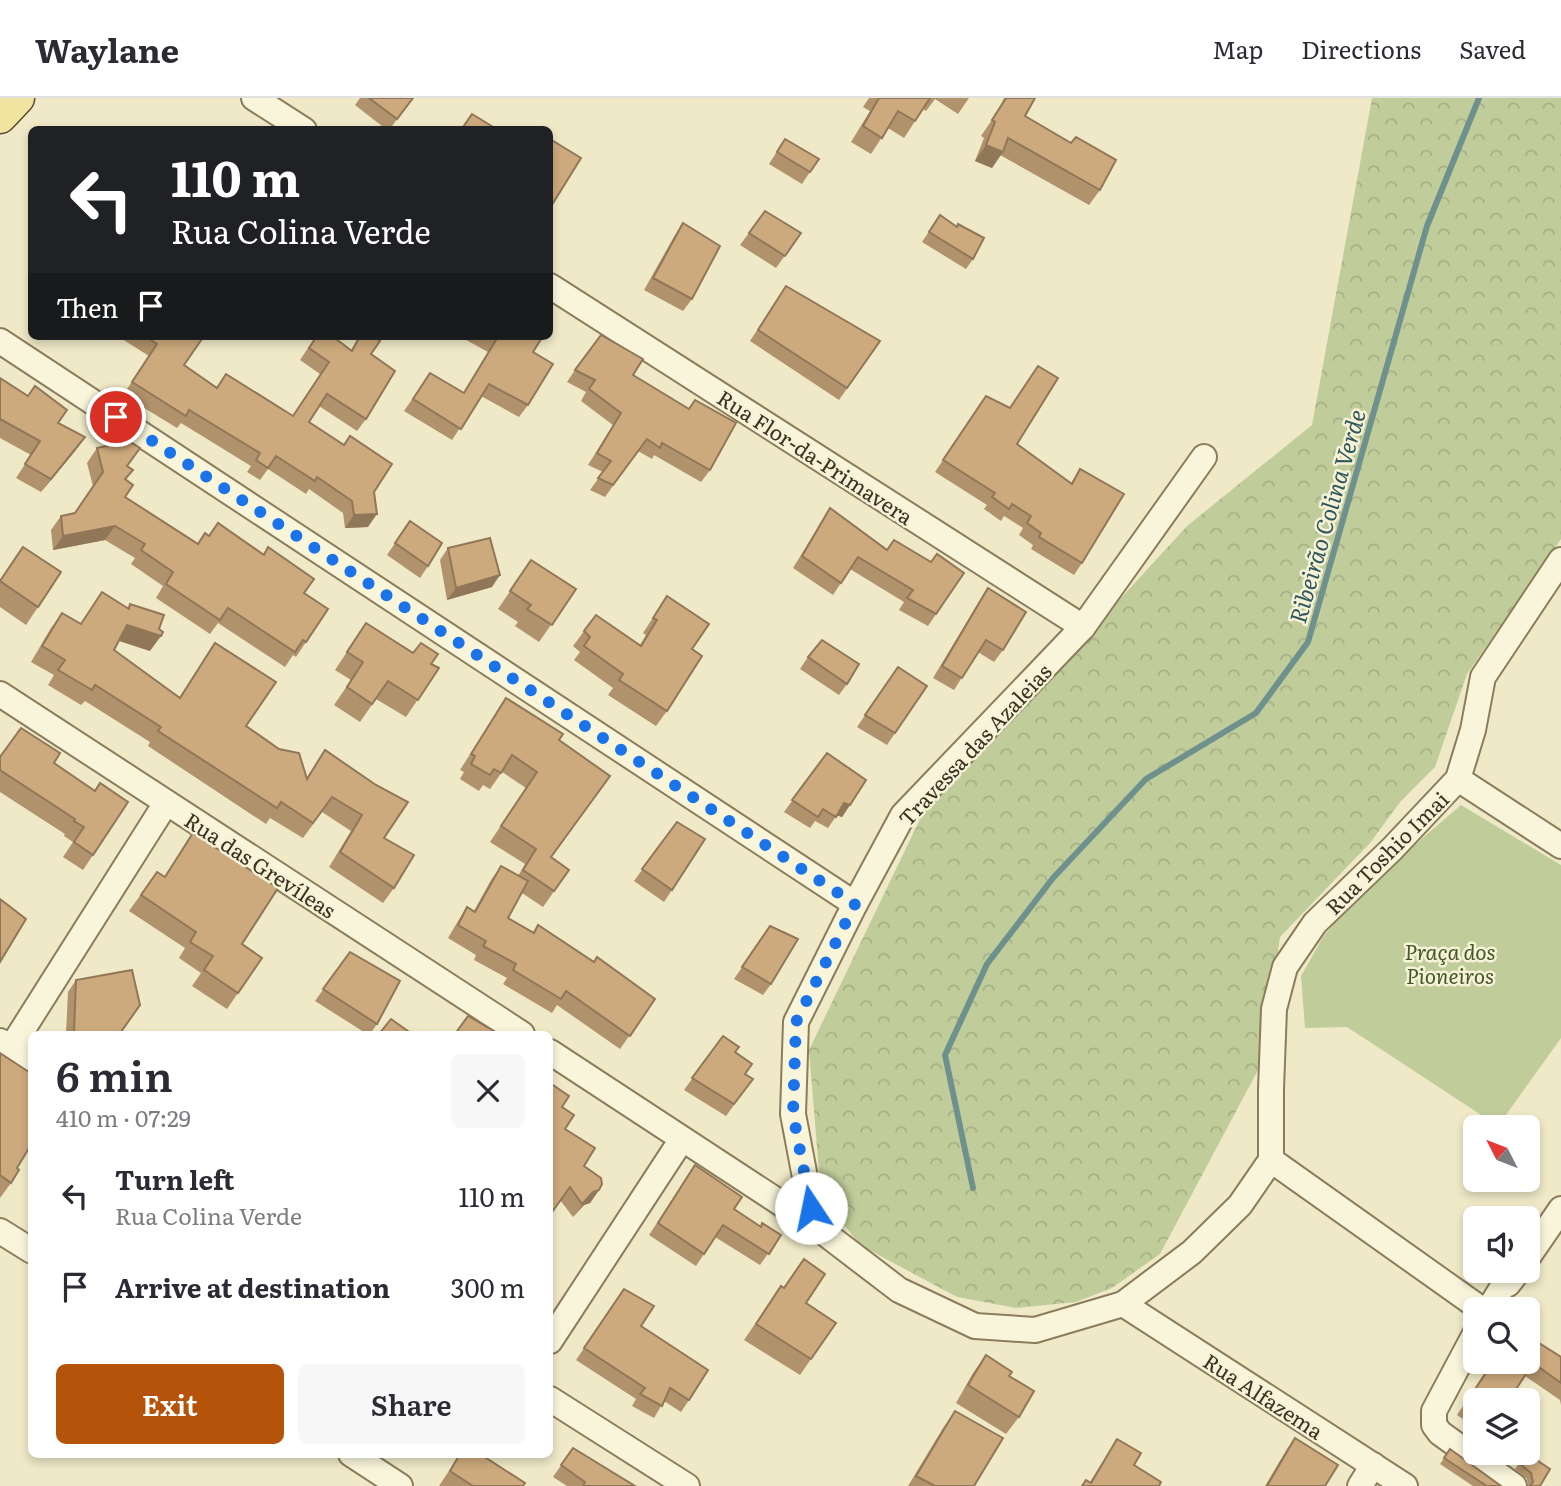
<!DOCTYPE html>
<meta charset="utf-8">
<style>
body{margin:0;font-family:Literata,serif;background:#f7f7f7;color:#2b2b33;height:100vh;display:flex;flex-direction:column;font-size:26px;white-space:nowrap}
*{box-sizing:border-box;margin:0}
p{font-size:23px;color:#7c7c81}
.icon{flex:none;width:38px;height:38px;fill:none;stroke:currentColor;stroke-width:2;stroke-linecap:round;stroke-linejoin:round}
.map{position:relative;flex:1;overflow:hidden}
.drawer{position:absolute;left:28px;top:933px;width:525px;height:427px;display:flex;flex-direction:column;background:#fff;border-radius:10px;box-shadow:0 4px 10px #0003}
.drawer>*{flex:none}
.guide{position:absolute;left:28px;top:28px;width:525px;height:214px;border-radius:10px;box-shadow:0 4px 10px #0003;background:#202124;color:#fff;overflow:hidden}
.needle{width:46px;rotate:312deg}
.fabs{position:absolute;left:1463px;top:1017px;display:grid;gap:14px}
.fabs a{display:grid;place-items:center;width:77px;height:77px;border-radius:10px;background:#fff;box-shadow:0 4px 10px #0003;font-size:35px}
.pin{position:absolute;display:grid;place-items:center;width:60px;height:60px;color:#fff;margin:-30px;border:4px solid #fff;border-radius:50%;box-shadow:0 2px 7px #0007}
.me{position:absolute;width:77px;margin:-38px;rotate:349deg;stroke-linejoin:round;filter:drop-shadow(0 0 5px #0008)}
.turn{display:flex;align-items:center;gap:24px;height:147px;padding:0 28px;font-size:32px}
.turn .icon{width:91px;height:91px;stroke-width:2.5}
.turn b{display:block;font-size:49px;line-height:60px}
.then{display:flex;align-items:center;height:66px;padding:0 28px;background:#0003;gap:14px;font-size:26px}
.round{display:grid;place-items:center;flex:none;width:74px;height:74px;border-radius:10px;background:#f7f7f7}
.overview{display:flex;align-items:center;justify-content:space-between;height:119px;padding:0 28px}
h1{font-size:42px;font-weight:600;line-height:52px}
.action{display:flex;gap:14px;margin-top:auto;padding:14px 28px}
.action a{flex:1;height:80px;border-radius:10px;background:#b45309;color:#fff;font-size:28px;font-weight:600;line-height:80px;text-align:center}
.action a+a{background:#f7f7f7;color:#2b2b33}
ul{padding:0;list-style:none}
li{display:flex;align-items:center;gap:21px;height:91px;padding:0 28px}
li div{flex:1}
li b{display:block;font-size:26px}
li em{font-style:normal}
header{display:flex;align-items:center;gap:42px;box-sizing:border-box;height:98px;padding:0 35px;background:#fff;border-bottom:2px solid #e1e1e2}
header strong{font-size:33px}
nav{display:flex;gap:38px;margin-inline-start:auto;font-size:24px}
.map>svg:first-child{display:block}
</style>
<header>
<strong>Waylane</strong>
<nav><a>Map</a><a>Directions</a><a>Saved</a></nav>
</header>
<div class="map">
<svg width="1561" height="1388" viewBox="0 0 1561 1388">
<defs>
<pattern id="forest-crowns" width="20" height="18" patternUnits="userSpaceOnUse" patternTransform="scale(1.75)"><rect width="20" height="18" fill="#c0cd9b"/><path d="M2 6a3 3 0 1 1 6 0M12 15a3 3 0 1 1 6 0" fill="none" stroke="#a6b085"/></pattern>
</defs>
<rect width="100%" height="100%" fill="#efe9c7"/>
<path fill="#c0cd9b" d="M1461 707 1561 767V940L1498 1028 1347 929 1305 930 1301 878 1323 839 1356 797Z"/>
<path fill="url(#forest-crowns)" d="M1372 0H1561V441L1467 576 1435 669 1401 703 1370 745 1280 839 1267 928 1266 957 1160 1156 1112 1190 1076 1204 1016 1210 957 1199 860 1147 821 1098 809 952 922 717 1187 428 1312 327Z"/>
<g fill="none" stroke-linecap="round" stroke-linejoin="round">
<path stroke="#6f918e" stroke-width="6" d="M973 1090 945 957 987 866 1053 780 1146 681 1256 615 1308 544 1427 128 1479 0"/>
<defs>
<g id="minor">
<path d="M254 0 304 32"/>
<path d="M550 188 1083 529"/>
<path d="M0 243 855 806"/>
<path d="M0 596 522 936"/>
<path d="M1458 681 1561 748"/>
<path d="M0 943 32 963"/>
<path d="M11 950 166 705"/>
<path d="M550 954 814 1127 899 1192 975 1228 1035 1232 1123 1206 1192 1154 1240 1107 1271 1062"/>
<path d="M1271 1062V991L1274 911 1285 869 1315 825 1392 751 1458 681 1473 632 1483 579 1561 462"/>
<path d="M1271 1062 1481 1211"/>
<path d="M814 1127 793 1016 796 924 855 806 903 717 1083 529 1204 359"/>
<path d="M0 1133 32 1153"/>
<path d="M1528 1159 1561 1111"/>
<path d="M1508 1186 1519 1172"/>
<path d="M1123 1206 1405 1388"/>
<path d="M1489 1211 1500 1193"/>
<path d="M1475 1236 1434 1313V1327L1440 1335 1514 1388"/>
<path d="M550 1243 682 1041"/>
<path d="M550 1301 687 1388"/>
<path d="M351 1356 400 1388"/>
<path d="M1360 1388 1373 1367"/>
</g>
<path id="major" d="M0 19 18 0"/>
</defs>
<use href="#minor" stroke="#8b7c5c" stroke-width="28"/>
<use href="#major" stroke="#594930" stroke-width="35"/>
<use href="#minor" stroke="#f9f5db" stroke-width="24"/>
<use href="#major" stroke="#f1e4a0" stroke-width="32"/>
</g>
<g fill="#b0926c">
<path d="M360 0H413L389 32H387L355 7Z"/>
<path d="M869 0H969L958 16 935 1 926 13 923 11 904 40 888 30 871 56 851 44 870 13 863 9Z"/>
<path d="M1004 0H1035L1025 18 1100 92 1089 107 1000 57 992 70 975 63 984 40 981 38 1000 10Z"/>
<path d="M785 41 810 74 802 86 769 66Z"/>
<path d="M940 117 973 161 966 171 922 144Z"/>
<path d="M683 125 692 201 683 213 644 192 675 137Z"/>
<path d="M749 135H801L776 170 740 147Z"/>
<path d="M786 188 880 243 839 302 750 243Z"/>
<path d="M124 238H204L184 267 217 290 293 318 320 276 300 262 316 238 351 252 359 238H372L366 321 357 333 319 308 309 324 344 347 350 338 374 394 368 429 345 430 343 415 309 391 306 396 268 371 260 382 247 374 251 368 181 325 177 330 123 297 149 258 122 241Z"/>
<path d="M459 238H543L533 254 528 307 519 319 481 298 452 342 404 313 430 275 463 295 488 254Z"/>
<path d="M575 272 633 277 688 311 695 302 710 372 701 384 654 357 652 361 638 353 605 399 590 392 603 374 588 367 613 327 581 303 586 294 567 284Z"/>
<path d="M0 280 58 325 75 353 41 394 16 380 31 357 0 340Z"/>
<path d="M986 298 1017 346 1071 385 1080 371 1082 465 1074 477 1031 451 1033 447 1019 437 1023 430 1004 418 1001 423 984 411 987 407 935 374Z"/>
<path d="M97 350 127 368 125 399 198 445 209 438 263 456 268 449 304 495 306 544 296 559 293 557 285 569 218 525 210 536 156 500 163 488 131 466 135 460 105 442 53 452 51 432 61 418 75 415 93 388 87 365Z"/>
<path d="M830 410 887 451 964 475 928 528 899 512 904 504 850 471 833 497 793 470Z"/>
<path d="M410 423 428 468 420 480 387 457Z"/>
<path d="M23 449 38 509 26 527 0 509V483Z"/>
<path d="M448 450 492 489 447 502 440 462Z"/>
<path d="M531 462 576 491 539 544 515 528 518 524 498 511Z"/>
<path d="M988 490 1003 552 994 564 978 554 954 592 933 580 980 502Z"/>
<path d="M102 494 127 510 130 506 150 553 119 543 114 552 179 600 215 545 246 628 306 681 325 652 384 740 394 790 383 805 329 769 351 733 322 714 303 740 270 720 266 726 148 648 150 644 85 603 81 607 48 587 54 577 31 564 51 530 62 515 81 526Z"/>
<path d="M667 498 692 551 667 613 656 628 608 597 613 590 574 562 580 554 573 548 596 517 640 547 646 537 643 535Z"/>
<path d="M366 525 439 570 406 619 376 601 360 624 334 607 351 582 335 572Z"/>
<path d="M808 559 847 586 839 597 800 571Z"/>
<path d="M898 569 927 588 887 647 857 629Z"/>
<path d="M506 600 559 642 552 759 569 772 543 809 522 795 508 820 533 834 538 827 594 864 655 901 620 951 557 907 552 915 503 886 507 880 474 862 476 857 448 840 458 823 467 809 474 813 491 782 501 768 518 778 525 766 490 744 526 690 502 674 490 691 483 687 479 693 460 681 464 674 460 672Z"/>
<path d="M827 655 850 707 842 719 837 717 828 730 815 723 810 730 784 714Z"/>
<path d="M0 659 54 665 95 693 93 757 83 772 63 759 73 744 64 738 65 736 0 694Z"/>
<path d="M677 724 672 792 664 804 634 783Z"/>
<path d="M193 735 242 846 262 860 227 911 192 888 201 875 179 860 185 850 129 813 157 774 164 779Z"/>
<path d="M770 828 771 886 763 897 734 881Z"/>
<path d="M350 854 377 926 370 936H367L315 903Z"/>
<path d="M76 882 121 934 124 936H66L68 894Z"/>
<path d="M723 938 735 954 745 977 753 981 726 1018 684 992Z"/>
<path d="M0 955 17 1070 11 1085 0 1100Z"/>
<path d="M562 1009 565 1031 584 1068 599 1092 590 1105 584 1107 573 1119 560 1102Z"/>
<path d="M695 1067 734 1111 760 1128 781 1137 760 1167 715 1139 696 1168 649 1137Z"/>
<path d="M781 1188 806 1205 811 1261 800 1277 744 1242Z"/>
<path d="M624 1191 641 1228 689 1302 681 1314 664 1303 654 1320 632 1308 636 1301 576 1262Z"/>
<path d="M986 1257 1010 1278 1019 1319 1006 1336 956 1305 973 1275Z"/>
<path d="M1561 1259V1307L1560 1302 1525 1278 1475 1302V1329L1457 1317 1492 1264H1528Z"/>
<path d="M955 1313 974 1388H908L943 1330Z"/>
<path d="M1295 1340 1325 1388H1265L1287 1351Z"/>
<path d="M1117 1341 1134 1367 1159 1388H1082L1086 1382 1090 1384Z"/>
<path d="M573 1350 635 1388H567L553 1379Z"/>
<path d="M1450 1351 1501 1388H1473L1440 1366Z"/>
<path d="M1526 1355 1540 1388H1528L1527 1381 1515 1371Z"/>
<path d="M460 1356 523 1388H439Z"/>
</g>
<g fill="#907758">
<path d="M986 47 1003 54 992 70 975 63Z"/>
<path d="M85 339 75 353 41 394 51 381Z"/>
<path d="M377 416 368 429 345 430 354 417Z"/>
<path d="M115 428 105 442 53 452 63 438Z"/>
<path d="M500 477 492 489 447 502 456 490Z"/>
<path d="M127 527 161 538 150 553 117 542Z"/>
<path d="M844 705 850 707 842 719 836 717Z"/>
<path d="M599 1092 590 1105 584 1107 573 1119 593 1094Z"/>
</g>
<g fill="#cdaa7d" stroke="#907758" stroke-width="2">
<path d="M369 0H413L397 21Z"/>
<path d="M879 0H930L915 23 898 13 882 40 863 28Z"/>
<path d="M1006 0H1035L1025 18 1071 45 1076 39 1116 62 1100 92 1008 40 1003 54 986 47 995 24 992 22Z"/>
<path d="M472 16 498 32H461Z"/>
<path d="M550 41 581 60 550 110Z"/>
<path d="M785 41 819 61 810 74 777 54Z"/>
<path d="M765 113 801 135 785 158 749 135Z"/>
<path d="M940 117 957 129 958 126 984 140 973 161 929 134Z"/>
<path d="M683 125 720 148 692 201 653 180Z"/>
<path d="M786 188 880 243 847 290 758 232Z"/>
<path d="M601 237 643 261 633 277 689 311 695 302 736 325 710 372 662 345 660 350 647 341 613 387 598 380 611 363 597 355 621 315 589 291 595 282 575 272Z"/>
<path d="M145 238H204L184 267 217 290 226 276 293 318 329 264 309 250 317 238H332L352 253 360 238H372L380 243 371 256 395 273 366 321 327 296 309 324 344 347 350 338 392 366 374 394 377 416 354 417 352 403 317 379 315 383 276 358 268 370 256 362 260 355 189 312 186 318 132 284 157 246Z"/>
<path d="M489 238H543L533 254 553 266 528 307 489 286 461 331 413 301 430 275 464 295 496 242Z"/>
<path d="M1038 268 1058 280 1017 346 1072 386 1080 371 1124 396 1082 465 1039 439 1041 435 1027 425 1031 418 1012 406 1009 411 992 399 995 395 943 362 986 298 1010 310Z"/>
<path d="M0 280 28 298 35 288 67 312 58 325 85 339 51 381 25 366 40 343 0 321Z"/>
<path d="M129 343 140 350 127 368 133 372 125 381 133 387 125 399 198 446 205 435 209 438 218 425 264 457 268 449 314 481 304 495 328 511 306 544 303 542 295 554 228 510 220 522 166 486 173 474 141 452 145 446 115 428 63 438 61 418 75 415 103 374 97 350Z"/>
<path d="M830 410 887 452 894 442 931 464 937 456 964 475 936 516 907 500 913 492 858 459 841 485 802 458Z"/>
<path d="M410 423 442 445 428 468 395 445Z"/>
<path d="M490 440 500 477 456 490 448 450Z"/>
<path d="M23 449 61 474 38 509 0 483Z"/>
<path d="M531 462 576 491 552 527 527 511 531 507 510 493Z"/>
<path d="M988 490 1026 514 1003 552 986 542 962 580 942 568Z"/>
<path d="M102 494 129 511 130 506 164 517 159 531 163 534 161 538 127 527 114 552 180 600 215 545 276 584 246 628 279 651 299 655 307 681 325 652 376 687 408 704 384 740 414 757 394 790 340 754 362 717 332 699 313 725 281 704 277 710 158 633 161 629 95 587 92 592 58 572 65 562 42 548 62 515 81 526Z"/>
<path d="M667 498 709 526 692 551 702 558 667 613 619 582 623 576 584 548 590 539 584 533 596 517 641 548 657 522 653 520Z"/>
<path d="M366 525 413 555 421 545 438 556 431 566 439 570 418 602 388 583 372 606 347 589 363 564 347 554Z"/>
<path d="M822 542 859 566 847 586 808 559Z"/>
<path d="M898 569 927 588 895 635 865 617Z"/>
<path d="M506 600 563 636 559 642 610 678 551 759 569 772 554 793 523 772 536 751 501 728 537 674 512 657 501 675 494 671 490 677 471 666 475 658 471 656Z"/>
<path d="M21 630 60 655 54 665 95 693 100 685 128 704 93 757 74 744 84 729 74 723 75 721 0 672V659Z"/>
<path d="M827 655 866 682 850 707 844 705 836 719 823 711 818 719 792 702Z"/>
<path d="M677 724 705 741 672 792 642 771Z"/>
<path d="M193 735 278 790 242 846 262 860 238 895 204 872 213 858 190 844 196 834 141 797 157 774 165 779Z"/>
<path d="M501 768 528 783 508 820 534 835 538 827 594 864 597 859 655 901 630 938 566 893 561 901 513 872 516 866 483 848 486 843 458 827 467 809 475 814Z"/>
<path d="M0 801 26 821 0 864Z"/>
<path d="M770 828 798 841 771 886 742 869Z"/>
<path d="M350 854 400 883 377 926 323 891Z"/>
<path d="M132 872 140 907 121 934 124 936 74 935 76 882Z"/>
<path d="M468 918 499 936H455Z"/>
<path d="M391 921 412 936H379Z"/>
<path d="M723 938 739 949 735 954 752 966 745 976 753 981 734 1006 692 980Z"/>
<path d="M0 955 32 976V1045L17 1070 19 1072 11 1085 0 1077Z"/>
<path d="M550 985 569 998 562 1009 574 1017 565 1031 595 1050 584 1068 601 1080 602 1086 599 1092 593 1094 582 1106 570 1089 550 1117Z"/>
<path d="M695 1067 742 1099 734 1111 761 1129 762 1125 781 1137 769 1156 723 1127 704 1156 658 1125Z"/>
<path d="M804 1161 825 1176 806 1205 836 1225 811 1261 756 1226 781 1188 784 1190Z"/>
<path d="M624 1191 654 1208 641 1228 708 1272 689 1302 670 1290 662 1308 640 1296 645 1290 584 1250Z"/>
<path d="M1528 1238 1561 1259V1285L1533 1265 1509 1302H1475V1311L1466 1305 1493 1264H1528Z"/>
<path d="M986 1257 1012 1274 1009 1278 1034 1293 1019 1319 968 1287Z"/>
<path d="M955 1313 1003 1340 974 1388H935L916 1378Z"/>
<path d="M1295 1340 1338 1367 1325 1388H1267Z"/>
<path d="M1117 1341 1141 1355 1134 1367 1161 1384 1159 1388H1082L1086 1382 1091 1385Z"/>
<path d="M573 1350 635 1388H583L585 1384 561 1367Z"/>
<path d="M1450 1351 1501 1388H1487L1444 1360Z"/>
<path d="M1526 1355 1550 1371 1540 1388H1530L1533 1384 1531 1375 1519 1365Z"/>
<path d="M460 1356H480L525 1385 523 1388H473L450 1373Z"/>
</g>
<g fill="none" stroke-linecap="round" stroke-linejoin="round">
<path stroke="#1a73e8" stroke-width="12" stroke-dasharray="0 21.6" d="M116 319 855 806 796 924 793 1016 811 1110"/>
</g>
<g text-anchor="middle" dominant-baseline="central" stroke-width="5" stroke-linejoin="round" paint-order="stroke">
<g font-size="21" fill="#3b3120" stroke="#f6f2d7">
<text transform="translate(816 358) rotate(33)">Rua Flor-da-Primavera</text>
<text transform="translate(974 646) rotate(-47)">Travessa das Azaleias</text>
<text transform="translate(1386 754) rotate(-45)">Rua Toshio Imai</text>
<text transform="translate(261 766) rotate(33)">Rua das Grevíleas</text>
<text transform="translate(1264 1297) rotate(33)">Rua Alfazema</text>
</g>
<g font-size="21" font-style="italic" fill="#445727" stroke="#f6f2d7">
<text x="1450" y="852">Praça dos<tspan x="1450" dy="24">Pioneiros</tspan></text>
</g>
<g font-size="23" font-style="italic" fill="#2f575b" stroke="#f6f2d7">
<text transform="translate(1326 418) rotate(-74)">Ribeirão Colina Verde</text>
</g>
</g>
</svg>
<div class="fabs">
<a><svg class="needle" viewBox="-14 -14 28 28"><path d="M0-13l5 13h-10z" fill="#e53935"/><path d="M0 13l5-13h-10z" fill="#7c7c81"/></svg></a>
<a><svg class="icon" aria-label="sound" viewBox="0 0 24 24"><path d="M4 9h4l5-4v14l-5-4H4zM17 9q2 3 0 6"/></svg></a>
<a><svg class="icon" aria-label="search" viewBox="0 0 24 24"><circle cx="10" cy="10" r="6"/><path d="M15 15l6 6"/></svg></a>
<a><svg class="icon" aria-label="layers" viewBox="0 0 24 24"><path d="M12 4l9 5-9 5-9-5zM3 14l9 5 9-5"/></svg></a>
</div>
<div class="pin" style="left:116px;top:319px;background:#d93025"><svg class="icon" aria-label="arrive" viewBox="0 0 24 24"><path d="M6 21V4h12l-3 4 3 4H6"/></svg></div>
<svg class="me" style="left:811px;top:1110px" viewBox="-20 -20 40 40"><circle r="19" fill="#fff"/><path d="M0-13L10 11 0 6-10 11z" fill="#1a73e8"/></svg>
<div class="guide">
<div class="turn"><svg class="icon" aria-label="left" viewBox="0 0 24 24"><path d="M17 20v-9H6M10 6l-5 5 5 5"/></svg><div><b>110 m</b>Rua Colina Verde</div></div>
<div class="then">Then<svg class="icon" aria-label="arrive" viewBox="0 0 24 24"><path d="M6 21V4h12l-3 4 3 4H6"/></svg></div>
</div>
<section class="drawer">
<div class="overview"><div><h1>6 min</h1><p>410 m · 07:29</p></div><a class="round"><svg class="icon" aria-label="close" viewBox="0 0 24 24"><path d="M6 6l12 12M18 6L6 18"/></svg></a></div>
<ul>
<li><svg class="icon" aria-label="left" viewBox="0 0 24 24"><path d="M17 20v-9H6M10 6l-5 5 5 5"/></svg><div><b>Turn left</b><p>Rua Colina Verde</p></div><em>110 m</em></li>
<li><svg class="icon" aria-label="arrive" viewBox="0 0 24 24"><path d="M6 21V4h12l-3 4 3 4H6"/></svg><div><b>Arrive at destination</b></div><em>300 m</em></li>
</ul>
<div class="action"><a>Exit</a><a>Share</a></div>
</section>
</div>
